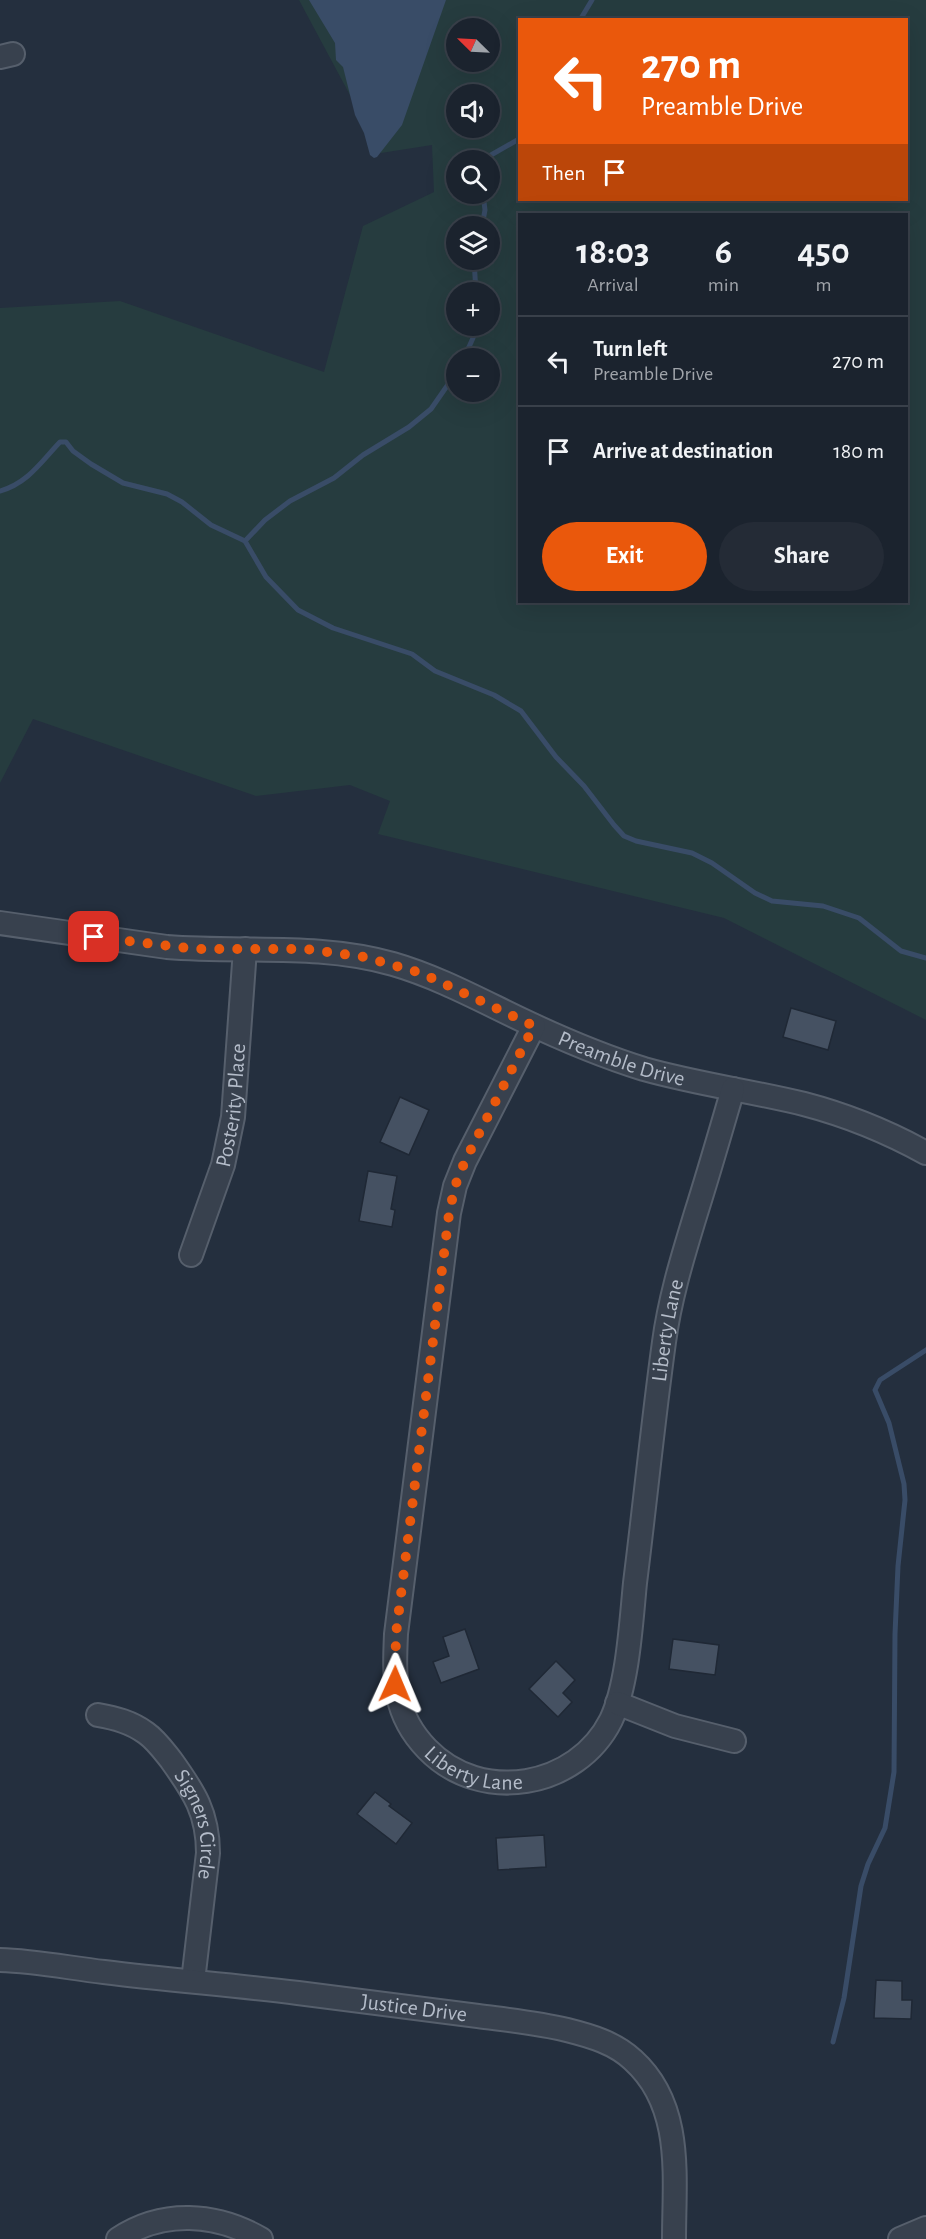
<!DOCTYPE html>
<meta charset="utf-8">
<style>
body{margin:0;font-family:"Alegreya Sans",sans-serif;background:#242b36;color:#f1f3f6;height:100vh;display:flex;flex-direction:column;font-size:22px;white-space:nowrap}
*{box-sizing:border-box;margin:0}
p{font-size:20px;color:#a0a4aa}
.icon{flex:none;width:33px;height:33px;fill:none;stroke:currentColor;stroke-width:2;stroke-linecap:round;stroke-linejoin:round}
.map{position:relative;flex:1;overflow:hidden}
.details{position:absolute;left:518px;top:213px;width:390px;height:390px;display:flex;flex-direction:column;background:#1b232e;border-radius:0px;box-shadow:0 6px 24px #0002,0 0 0 2px #39404a}
.details>*{flex:none}
.top-card{position:absolute;left:518px;top:18px;width:390px;height:183px;border-radius:0px;box-shadow:0 6px 24px #0002,0 0 0 2px #39404a;background:#ea580c;color:#fff;overflow:hidden}
.needle{width:39px;rotate:294deg}
.controls{position:absolute;left:446px;top:18px;display:grid;gap:12px}
.controls a{display:grid;place-items:center;width:54px;height:54px;border-radius:50%;background:#1b232e;box-shadow:0 6px 24px #0002,0 0 0 2px #39404a;font-size:30px}
.pin{position:absolute;display:grid;place-items:center;width:51px;height:51px;color:#fff;margin:-26px;border-radius:12px;box-shadow:0 3px 9px #0006}
.me{position:absolute;width:66px;margin:-33px;rotate:1deg;stroke-linejoin:round;filter:drop-shadow(0 0 4px #0008)}
.turn{display:flex;align-items:center;gap:21px;height:126px;padding:0 24px;font-size:27px}
.turn .icon{width:78px;height:78px;stroke-width:2.5}
.turn b{display:block;font-size:42px;line-height:51px}
.then{display:flex;align-items:center;height:57px;padding:0 24px;background:#0003;gap:12px;font-size:22px}
.eta{display:flex;justify-content:space-evenly;align-items:center;height:102px;text-align:center}
.eta b{font-size:36px;font-weight:700;line-height:42px}
.cta{display:flex;gap:12px;margin-top:auto;padding:12px 24px}
.cta a{flex:1;height:69px;border-radius:36px;background:#ea580c;color:#fff;font-size:24px;font-weight:700;line-height:69px;text-align:center}
.cta a+a{background:#242b36;color:#f1f3f6}
ul{padding:0;list-style:none}
li{display:flex;align-items:center;gap:18px;height:90px;padding:0 24px;border-top:2px solid #39404a}
li div{flex:1}
li b{display:block;font-size:22px}
li em{font-style:normal}
.map>svg:first-child{display:block}
</style>
<div class="map">
<svg width="926" height="2239" viewBox="0 0 926 2239">
<rect width="100%" height="100%" fill="#242f3e"/>
<path fill="#263c3f" fill-rule="evenodd" d="M299 0H926V1020L724 918 378 834 390 801 350 785 256 796 33 719 0 783V308L120 301 324 372 363 226 434 192 432 145 381 153ZM519 20H906V200H519ZM456 28H489V62H456ZM456 94H489V128H456ZM456 160H489V194H456ZM519 214H906V602H519ZM456 226H489V260H456ZM456 292H489V326H456ZM456 358H489V392H456Z"/>
<path fill="#394c67" d="M309 0H446L402 125 377 157 374 158 370 155 364 133 355 115 343 67 336 60 335 43Z"/>
<g fill="none" stroke-linecap="round" stroke-linejoin="round">
<g stroke="#394c67" stroke-width="5">
<path d="M580 20 592 0"/>
<path d="M487 160 491 155 519 139"/>
<path d="M482 226 485 210 483 194"/>
<path d="M474 260 476 292"/>
<path d="M464 358 473 338 476 326"/>
<path d="M0 491C28 483 41 462 60 442H66L73 451 91 464 123 483 167 494 182 502 211 525 245 541 266 577 298 610 333 628 412 654 435 671 494 695 521 711 556 757 584 786 614 825 624 836 636 841 692 853 712 863 755 893 772 901 823 906 859 918 901 951 926 958"/>
<path d="M245 541 265 520 290 501 334 478 363 455 409 427 431 409 456 373"/>
<path d="M833 2042 844 1998 861 1886 868 1864 885 1828 894 1772 895 1634 898 1566 905 1500 904 1484 889 1423 875 1390 880 1380 926 1350"/>
</g>
</g>
<g fill="#455162" stroke="#1f2835" stroke-width="1.5">
<path d="M791 1008 836 1021 828 1050 783 1037Z"/>
<path d="M400 1097 429 1110 409 1155 380 1142Z"/>
<path d="M368 1171 397 1176 391 1209 395 1210 392 1227 359 1221Z"/>
<path d="M465 1629 479 1669 441 1683 433 1662 449 1656 443 1637Z"/>
<path d="M673 1639 719 1645 715 1675 669 1669Z"/>
<path d="M556 1661 575 1680 563 1693 572 1702 558 1717 529 1689Z"/>
<path d="M375 1792 391 1804 389 1806 412 1823 396 1844 357 1814Z"/>
<path d="M544 1835 546 1867 498 1870 496 1838Z"/>
<path d="M876 1980 902 1981V2000H912L911 2019 874 2018Z"/>
</g>
<g fill="none" stroke-linecap="round" stroke-linejoin="round">
<defs>
<g id="minor">
<path d="M0 57 13 54"/>
<path id="s1" d="M0 923 167 947C243 953 319 943 393 964 438 977 480 1000 522 1020 562 1039 602 1056 644 1069 697 1084 751 1091 804 1104 846 1115 888 1132 926 1153"/>
<path id="s2" d="M534 1026 465 1161 455 1186 449 1213 396 1634C394 1679 393 1714 427 1749 481 1805 577 1788 611 1720 628 1684 631 1623 635 1583 645 1503 653 1422 664 1342 670 1297 683 1256 696 1213 709 1172 721 1130 733 1089"/>
<path id="s3" d="M191 1255 223 1165 233 1117 245 949"/>
<path d="M617 1703 675 1726 734 1741"/>
<path id="s4" d="M98 1715C115 1718 131 1722 146 1733 156 1740 163 1750 171 1760 194 1792 208 1813 208 1853L193 1981"/>
<path id="s5" d="M0 1960C35 1961 69 1968 104 1972 168 1980 233 1985 298 1993 358 2001 418 2008 478 2016 508 2020 538 2023 567 2030 591 2036 615 2043 633 2060 684 2106 674 2177 674 2239"/>
<path d="M118 2239C163 2209 216 2213 261 2239"/>
<path d="M900 2239 926 2228"/>
</g>
</defs>
<use href="#minor" stroke="#565f6c" stroke-width="26"/>
<use href="#minor" stroke="#38414e" stroke-width="22"/>
</g>
<g fill="none" stroke-linecap="round" stroke-linejoin="round">
<path stroke="#ea580c" stroke-width="10" stroke-dasharray="0 18" d="M94 937 195 949H306L364 957 421 973 534 1026 465 1161 455 1186 449 1214 396 1634 395 1684"/>
</g>
<g text-anchor="middle" dominant-baseline="central" stroke-width="6" stroke-linejoin="round" paint-order="stroke">
<g font-size="22" fill="#b4bcc9" stroke="#1d2633">
<text stroke="none"><textPath href="#s1" startOffset="644">Preamble Drive</textPath></text>
<text stroke="none"><textPath href="#s3" startOffset="156">Posterity Place</textPath></text>
<text stroke="none"><textPath href="#s2" startOffset="1365">Liberty Lane</textPath></text>
<text stroke="none"><textPath href="#s2" startOffset="807">Liberty Lane</textPath></text>
<text stroke="none"><textPath href="#s4" startOffset="160">Signers Circle</textPath></text>
<text stroke="none"><textPath href="#s5" startOffset="417">Justice Drive</textPath></text>
</g>
</g>
</svg>
<div class="controls">
<a><svg class="needle" viewBox="-14 -14 28 28"><path d="M0-13l5 13h-10z" fill="#e53935"/><path d="M0 13l5-13h-10z" fill="#a0a4aa"/></svg></a>
<a><svg class="icon" aria-label="sound" viewBox="0 0 24 24"><path d="M4 9h4l5-4v14l-5-4H4zM17 9q2 3 0 6"/></svg></a>
<a><svg class="icon" aria-label="search" viewBox="0 0 24 24"><circle cx="10" cy="10" r="6"/><path d="M15 15l6 6"/></svg></a>
<a><svg class="icon" aria-label="layers" viewBox="0 0 24 24"><path d="M12 4l9 5-9 5-9-5zM3 14l9 5 9-5"/></svg></a>
<a>+</a>
<a>−</a>
</div>
<div class="pin" style="left:94px;top:937px;background:#d93025"><svg class="icon" aria-label="arrive" viewBox="0 0 24 24"><path d="M6 21V4h12l-3 4 3 4H6"/></svg></div>
<svg class="me" style="left:395px;top:1684px" viewBox="-20 -20 40 40"><path d="M0-17L14 15 0 8-14 15z" fill="#ea580c" stroke="#fff" stroke-width="4"/></svg>
<div class="top-card">
<div class="turn"><svg class="icon" aria-label="left" viewBox="0 0 24 24"><path d="M17 20v-9H6M10 6l-5 5 5 5"/></svg><div><b>270 m</b>Preamble Drive</div></div>
<div class="then">Then<svg class="icon" aria-label="arrive" viewBox="0 0 24 24"><path d="M6 21V4h12l-3 4 3 4H6"/></svg></div>
</div>
<section class="details">
<div class="eta">
<div><b>18:03</b><p>Arrival</p></div>
<div><b>6</b><p>min</p></div>
<div><b>450</b><p>m</p></div>
</div>
<ul>
<li><svg class="icon" aria-label="left" viewBox="0 0 24 24"><path d="M17 20v-9H6M10 6l-5 5 5 5"/></svg><div><b>Turn left</b><p>Preamble Drive</p></div><em>270 m</em></li>
<li><svg class="icon" aria-label="arrive" viewBox="0 0 24 24"><path d="M6 21V4h12l-3 4 3 4H6"/></svg><div><b>Arrive at destination</b></div><em>180 m</em></li>
</ul>
<div class="cta"><a>Exit</a><a>Share</a></div>
</section>
</div>
